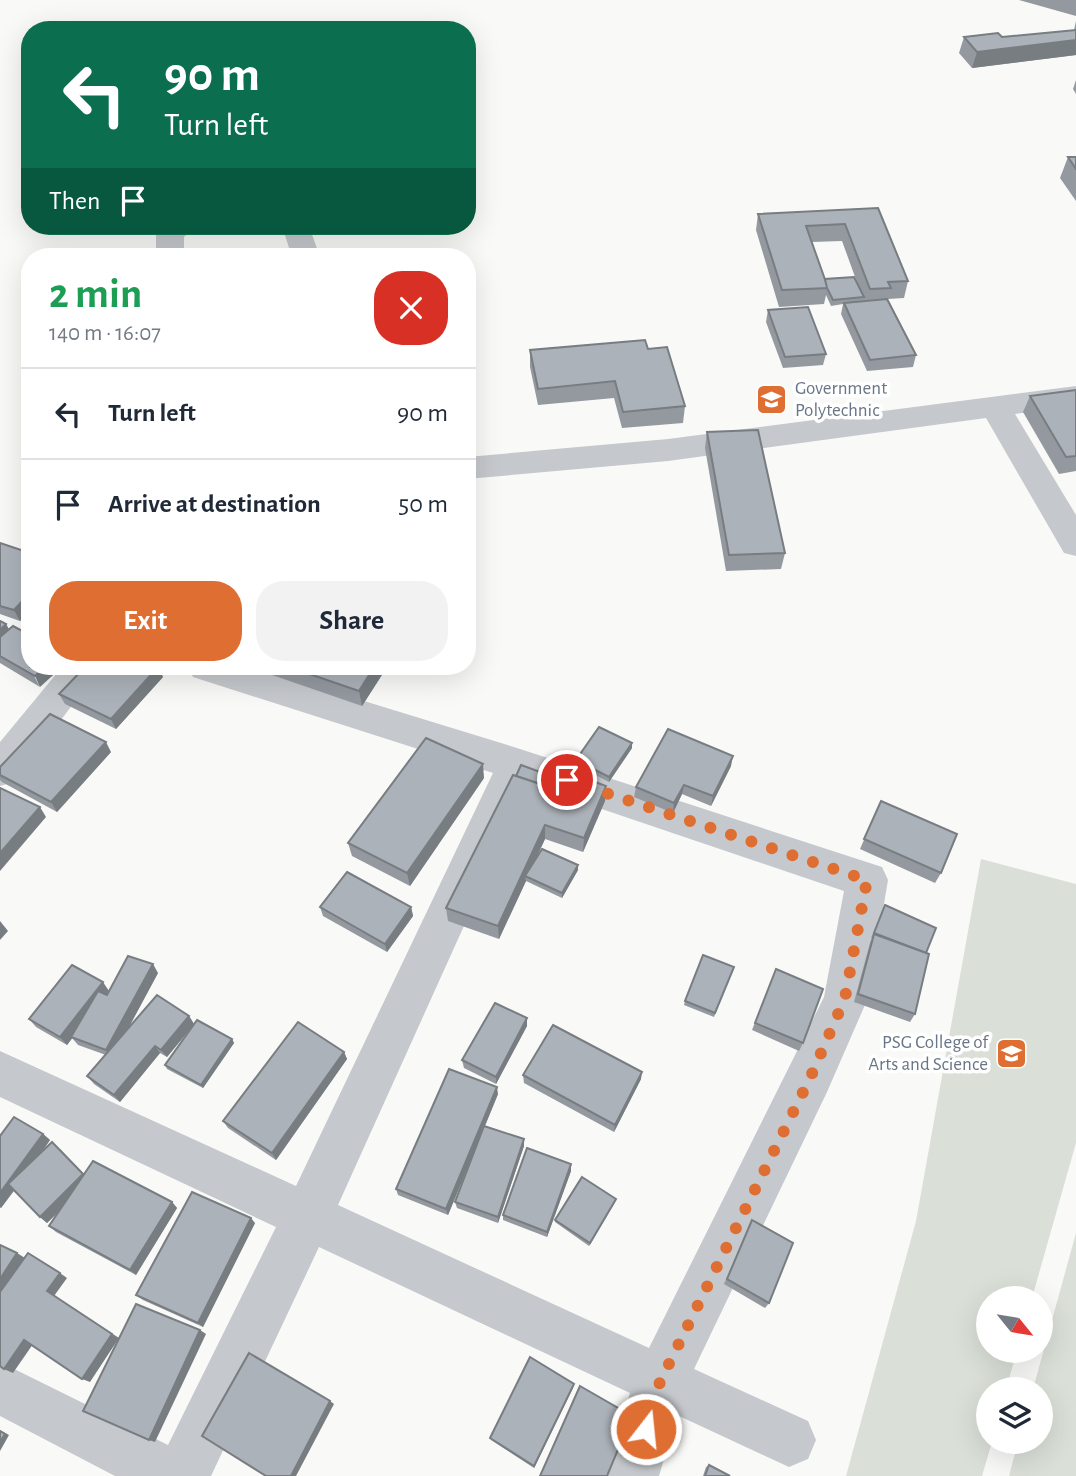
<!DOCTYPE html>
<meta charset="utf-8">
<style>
body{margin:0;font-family:"Alegreya Sans",sans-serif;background:#f2f2f3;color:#1f2937;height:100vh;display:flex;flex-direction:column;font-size:26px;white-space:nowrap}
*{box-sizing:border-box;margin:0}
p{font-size:23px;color:#747a83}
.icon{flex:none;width:38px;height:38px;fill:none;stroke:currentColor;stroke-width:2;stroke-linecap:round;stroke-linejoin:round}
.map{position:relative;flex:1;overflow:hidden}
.sheet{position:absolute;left:21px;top:248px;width:455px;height:427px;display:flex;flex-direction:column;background:#fff;border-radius:28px;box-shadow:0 7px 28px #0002}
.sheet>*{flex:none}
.banner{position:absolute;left:21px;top:21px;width:455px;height:214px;border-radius:28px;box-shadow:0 7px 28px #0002;background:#0b6e4f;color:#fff;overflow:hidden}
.needle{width:46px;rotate:120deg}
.controls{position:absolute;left:976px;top:1286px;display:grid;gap:14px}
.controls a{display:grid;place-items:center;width:77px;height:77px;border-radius:50%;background:#fff;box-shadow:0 7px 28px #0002;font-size:35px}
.pin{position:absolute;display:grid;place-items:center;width:60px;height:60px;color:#fff;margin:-30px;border:4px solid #fff;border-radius:50%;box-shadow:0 2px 7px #0007}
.me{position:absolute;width:77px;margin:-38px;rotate:16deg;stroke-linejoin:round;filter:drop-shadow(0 0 5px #0008)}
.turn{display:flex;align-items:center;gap:24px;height:147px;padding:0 28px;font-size:32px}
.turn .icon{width:91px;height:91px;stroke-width:2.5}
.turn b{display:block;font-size:49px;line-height:60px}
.then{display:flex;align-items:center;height:66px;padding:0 28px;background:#0003;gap:14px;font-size:26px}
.round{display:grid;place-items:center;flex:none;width:74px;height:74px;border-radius:28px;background:#f2f2f3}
.head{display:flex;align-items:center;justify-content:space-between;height:119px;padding:0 28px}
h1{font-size:42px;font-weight:600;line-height:52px;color:#1e9e55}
.primary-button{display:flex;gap:14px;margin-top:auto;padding:14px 28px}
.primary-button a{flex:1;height:80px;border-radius:28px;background:#de6e32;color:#fff;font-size:28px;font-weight:600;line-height:80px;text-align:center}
.primary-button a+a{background:#f2f2f3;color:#1f2937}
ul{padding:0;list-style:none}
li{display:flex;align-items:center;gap:21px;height:91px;padding:0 28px;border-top:2px solid #e0e1e3}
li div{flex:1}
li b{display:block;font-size:26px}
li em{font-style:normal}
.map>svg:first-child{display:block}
</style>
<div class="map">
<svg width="1076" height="1476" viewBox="0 0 1076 1476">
<rect width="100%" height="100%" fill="#f9f9f7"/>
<g fill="#dae0d8">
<path d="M981 859 1076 884V1143L1032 1298H989V1351H1017L1006 1389 989 1390V1442H992L982 1476H846L916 1221Z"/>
<path d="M1076 1233V1476H1009L1018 1442H1041V1390L1033 1389Z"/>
</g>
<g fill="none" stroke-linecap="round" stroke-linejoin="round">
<g fill="#c5c8cc" fill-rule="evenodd">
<path d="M165 226H195L184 237V257H156V235Z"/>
<path d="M282 226H309L320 257H292Z"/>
<path d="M1076 386V406L1015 414 1076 515V556L1064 553 986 418 668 461 467 479V457L668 439Z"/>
<path d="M62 667H101L14 782 0 786V742Z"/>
<path d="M188 667H253L517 748 882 867 888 880 868 998 827 1092 694 1369 808 1421 816 1440 808 1459 789 1467 677 1415 659 1476H605L630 1393 319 1247 211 1476H115L0 1416V1362L168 1445 276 1227 0 1097V1051L296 1186 493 773 193 677ZM528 784 844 891 824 997 649 1348 338 1205Z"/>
</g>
</g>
<g fill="#94999f" fill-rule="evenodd">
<path d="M1019 0H1076V16Z"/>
<path d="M1076 21V55L972 68 959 53 964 37H1002L1074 30Z"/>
<path d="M1076 80V94L1073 89Z"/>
<path d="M1068 157H1076V201L1060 178Z"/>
<path d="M878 208 908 281 904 298 888 299 916 355 913 367 867 371 841 314 843 304 831 306 826 295 824 304 779 307 756 230 758 214ZM842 241 858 285 825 279 812 242Z"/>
<path d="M768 310 826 354 823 365 783 368 766 322Z"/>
<path d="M648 349 685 406 683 423 622 428 614 398 538 405 530 367V350Z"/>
<path d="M1076 390V471L1059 474 1023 412 1030 396Z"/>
<path d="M707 432 785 553 781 569 726 571 705 448Z"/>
<path d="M0 543 30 553V610L20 621 0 614Z"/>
<path d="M0 621 6 624 40 687 0 663Z"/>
<path d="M249 667H387L362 706Z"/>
<path d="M163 677 116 729 65 704 59 694Z"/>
<path d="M632 743V748L609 782 576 765V760Z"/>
<path d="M111 752 57 812 2 782 0 780V767Z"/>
<path d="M731 766 711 806 682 794 673 813 634 797 636 787Z"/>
<path d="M516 776 554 777V782L551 788 582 798 606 786 605 801 583 852 545 839 535 861 578 865V870L562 898 526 881 499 939 448 921 446 908Z"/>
<path d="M484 778 410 886 352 856 348 843Z"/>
<path d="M881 801 941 873 935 883 860 849Z"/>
<path d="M320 907H411L413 916 387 952 323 916Z"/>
<path d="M883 910 926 953 915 1014 910 1022 854 1002 870 943 872 938H871Z"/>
<path d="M734 967 714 1017 684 1005 685 1001Z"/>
<path d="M776 969 803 1043 799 1051 752 1030Z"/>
<path d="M158 973 127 1030 189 1016 194 1024 232 1039 234 1043 203 1088 167 1069 165 1065 192 1027 167 1057 160 1053 120 1102 94 1084 87 1076 106 1055 78 1045 72 1038 67 1045 36 1027 29 1019 106 994Z"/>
<path d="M527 1018V1026L496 1084 464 1068 462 1060Z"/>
<path d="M344 1052 347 1059 276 1160 228 1128 223 1121Z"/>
<path d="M523 1075 641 1079 614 1132 524 1083Z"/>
<path d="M498 1094 485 1126 524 1146 498 1223 457 1208 455 1202 474 1152 448 1215 398 1195 396 1189Z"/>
<path d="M43 1134 50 1140 42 1152 60 1149 84 1174 172 1202 177 1208 136 1275 56 1232 49 1226 58 1212 47 1223 40 1217 14 1191 1 1208 0 1207V1136Z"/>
<path d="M571 1164V1171L547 1237 503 1220V1215Z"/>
<path d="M615 1202 589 1246 555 1222V1220Z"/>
<path d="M752 1220 769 1303 765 1308 724 1284Z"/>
<path d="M255 1223 203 1327 143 1300 136 1295Z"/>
<path d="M574 1384 534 1468 491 1440 490 1438Z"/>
<path d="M709 1465 730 1476H703L706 1467Z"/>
</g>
<g fill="#787d82">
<path d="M1076 40V55L972 68 977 52Z"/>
<path d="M26 597 30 605V610L20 621 14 610Z"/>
<path d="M6 624 12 635 0 647V630Z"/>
<path d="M45 667H62L40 687 35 676Z"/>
<path d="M158 667H159L163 677 116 729 111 719Z"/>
<path d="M374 667H387L362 706 359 691Z"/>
<path d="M106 742 111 752 57 812 51 802Z"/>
<path d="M632 743V748L609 782V777Z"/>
<path d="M733 756 731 766 711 806 713 796Z"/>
<path d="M483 764 484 778 410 886 407 873Z"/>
<path d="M684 785 682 794 673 813 674 803Z"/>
<path d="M606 786 605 801 583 852 584 838Z"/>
<path d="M40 807 46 817 0 871V853Z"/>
<path d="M545 825V839L527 877 525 876 526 881 499 939 498 926Z"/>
<path d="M578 865V870L562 898V893Z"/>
<path d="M411 907 413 916 387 952 385 944Z"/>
<path d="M0 921 8 931 0 940Z"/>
<path d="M153 964 158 973 113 1057 106 1050Z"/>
<path d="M103 982 109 991 67 1045 60 1037Z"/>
<path d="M189 1016 194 1024 167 1057 161 1050Z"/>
<path d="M527 1018V1026L496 1084V1077Z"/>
<path d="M232 1039 234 1043 203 1088 201 1085Z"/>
<path d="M155 1046 160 1053 120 1102 114 1095Z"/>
<path d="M344 1052 347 1059 276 1160 272 1153Z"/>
<path d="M642 1072 641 1079 614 1132 615 1125Z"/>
<path d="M497 1087 498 1094 448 1215 446 1209Z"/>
<path d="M43 1134 50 1140 1 1208 0 1207V1193Z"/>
<path d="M524 1139V1146L498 1223V1217Z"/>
<path d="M52 1142 90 1181 47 1223 40 1217Z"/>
<path d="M571 1164V1171L547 1237V1232Z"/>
<path d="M616 1199 615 1202 589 1246 590 1243Z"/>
<path d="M172 1202 177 1208 136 1275 130 1270Z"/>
<path d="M251 1218 255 1223 203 1327 198 1323Z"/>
<path d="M17 1253 25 1258 0 1298V1279Z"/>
<path d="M60 1273 67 1278 54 1296 119 1338 90 1382 82 1379 47 1291Z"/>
<path d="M200 1330 206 1334 155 1442 149 1440Z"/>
<path d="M24 1340 33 1344 13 1373 4 1369Z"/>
<path d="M574 1384 573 1388 534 1468V1466Z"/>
<path d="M330 1401 334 1404 296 1476H291Z"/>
<path d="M0 1430 9 1435 0 1451Z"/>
</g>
<g fill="#acb2b9" stroke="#787d82" stroke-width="2">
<path d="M1076 30V40L977 52 964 37 998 33 1002 37Z"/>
<path d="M1068 157H1076V169Z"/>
<path d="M878 208 908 281 888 282 891 288 870 289 845 224 806 226 828 288 782 290 758 214Z"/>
<path d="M854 277 864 297 833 300 827 288 825 279Z"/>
<path d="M887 299 916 355 870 360 844 303Z"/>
<path d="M808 307 826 354 785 357 768 310Z"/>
<path d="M645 340 648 349 667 347 685 406 623 412 615 381 538 389 530 350Z"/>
<path d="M1076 390V456L1066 457 1030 396Z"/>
<path d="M758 430 785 553 729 555 707 432Z"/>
<path d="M0 543 30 553V599L26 597 14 610 0 606Z"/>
<path d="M0 621 6 624 0 630Z"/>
<path d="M13 626 30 635V667H45L35 676 0 656V637Z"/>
<path d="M85 667H158L111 719 59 694Z"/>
<path d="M289 667H374L359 691Z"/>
<path d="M50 714 106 742 51 802 0 775V767Z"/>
<path d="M599 727 632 743 609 777 576 760Z"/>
<path d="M668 729 733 756 713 796 684 785 674 803 636 787Z"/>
<path d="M426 738 483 764 407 873 348 843Z"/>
<path d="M521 765 554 777 549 787 516 776Z"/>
<path d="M513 775 582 798 590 780 606 786 584 838 545 825 498 926 446 908Z"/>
<path d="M0 788 40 807 0 853Z"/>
<path d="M881 801 957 834 941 873 864 839Z"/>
<path d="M542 849 578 865 562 893 525 876Z"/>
<path d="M347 872 411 907 385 944 320 907Z"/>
<path d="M885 905 936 928 926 953 874 933Z"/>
<path d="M874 934 929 954 915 1014 858 994Z"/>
<path d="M703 955 734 967 715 1013 685 1001Z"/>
<path d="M128 956 153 964 106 1050 71 1037 98 991 107 995Z"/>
<path d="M72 965 103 982 60 1037 29 1019Z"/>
<path d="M776 969 823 989 803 1043 755 1023Z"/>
<path d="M157 995 189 1016 161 1050 155 1046 114 1095 87 1076Z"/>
<path d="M495 1003 527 1018 496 1077 462 1060Z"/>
<path d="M197 1020 232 1039 201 1085 165 1065Z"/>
<path d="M298 1022 344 1052 272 1153 223 1121Z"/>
<path d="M553 1025 642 1072 615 1125 523 1075Z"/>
<path d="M449 1069 497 1087 446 1209 396 1189Z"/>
<path d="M14 1117 43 1134 0 1193V1136Z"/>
<path d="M484 1126 524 1139 498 1217 455 1202Z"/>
<path d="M52 1142 83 1174 40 1217 8 1184Z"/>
<path d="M527 1148 571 1164 547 1232 503 1215Z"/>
<path d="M93 1161 172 1202 130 1270 49 1226Z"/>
<path d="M582 1177 616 1199 590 1243 555 1220Z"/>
<path d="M192 1192 251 1218 198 1323 136 1295Z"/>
<path d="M752 1220 793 1243 769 1303 727 1279Z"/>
<path d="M0 1245 17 1253 0 1279Z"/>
<path d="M28 1253 60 1273 47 1291 112 1334 82 1379 24 1340 4 1369 0 1366V1292Z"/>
<path d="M136 1304 200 1330 149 1440 83 1411Z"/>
<path d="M249 1353 330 1401 291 1476H266L202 1436Z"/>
<path d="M530 1357 574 1384 534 1466 490 1438Z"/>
<path d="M580 1386 632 1416 607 1476H540Z"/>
<path d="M0 1431 5 1434 0 1442Z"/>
<path d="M709 1465 730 1476H705Z"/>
</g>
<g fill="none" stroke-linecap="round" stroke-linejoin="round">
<path stroke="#de6e32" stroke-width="12" stroke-dasharray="0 21.6" d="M567 780 867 880 845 998 811 1076 660 1382 646 1429"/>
</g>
<defs>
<symbol id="university-square" viewBox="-11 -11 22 22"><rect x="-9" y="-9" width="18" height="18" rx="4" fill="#de6e32" stroke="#fff"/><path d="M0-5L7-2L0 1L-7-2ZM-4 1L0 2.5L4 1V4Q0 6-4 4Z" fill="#fff"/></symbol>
</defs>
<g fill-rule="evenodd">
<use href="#university-square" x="754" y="382" width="35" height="35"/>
<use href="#university-square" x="994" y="1036" width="35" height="35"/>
</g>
<g text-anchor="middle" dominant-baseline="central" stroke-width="7" stroke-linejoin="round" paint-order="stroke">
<g font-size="19" fill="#697687" stroke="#fff" text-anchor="start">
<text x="795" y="388">Government<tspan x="795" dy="22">Polytechnic</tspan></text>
<text x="988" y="1042" text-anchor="end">PSG College of<tspan x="988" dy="22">Arts and Science</tspan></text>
</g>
</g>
</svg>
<div class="controls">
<a><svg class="needle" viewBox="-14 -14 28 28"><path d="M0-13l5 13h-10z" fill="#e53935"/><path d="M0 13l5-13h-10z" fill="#747a83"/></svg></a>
<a><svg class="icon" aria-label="layers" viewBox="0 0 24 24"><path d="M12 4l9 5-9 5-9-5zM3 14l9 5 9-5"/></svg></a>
</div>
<div class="pin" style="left:567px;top:780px;background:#d93025"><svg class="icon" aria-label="arrive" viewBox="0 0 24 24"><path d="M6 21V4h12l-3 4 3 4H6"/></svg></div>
<svg class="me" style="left:646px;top:1429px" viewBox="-20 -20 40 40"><circle r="17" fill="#de6e32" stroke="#fff" stroke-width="3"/><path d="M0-11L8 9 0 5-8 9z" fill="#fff"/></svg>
<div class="banner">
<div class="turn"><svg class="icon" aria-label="left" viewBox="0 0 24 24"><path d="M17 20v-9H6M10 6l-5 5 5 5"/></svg><div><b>90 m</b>Turn left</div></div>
<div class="then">Then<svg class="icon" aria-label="arrive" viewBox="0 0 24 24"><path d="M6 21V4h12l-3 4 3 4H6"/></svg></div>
</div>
<section class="sheet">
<div class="head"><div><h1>2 min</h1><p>140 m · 16:07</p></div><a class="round" style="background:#d93025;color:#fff"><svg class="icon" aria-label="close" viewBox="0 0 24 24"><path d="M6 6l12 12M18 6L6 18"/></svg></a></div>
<ul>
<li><svg class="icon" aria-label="left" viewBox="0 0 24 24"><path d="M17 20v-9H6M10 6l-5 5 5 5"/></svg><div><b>Turn left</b></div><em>90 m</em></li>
<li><svg class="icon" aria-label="arrive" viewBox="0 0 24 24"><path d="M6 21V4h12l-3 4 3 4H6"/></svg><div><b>Arrive at destination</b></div><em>50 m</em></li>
</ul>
<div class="primary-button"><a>Exit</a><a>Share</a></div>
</section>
</div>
